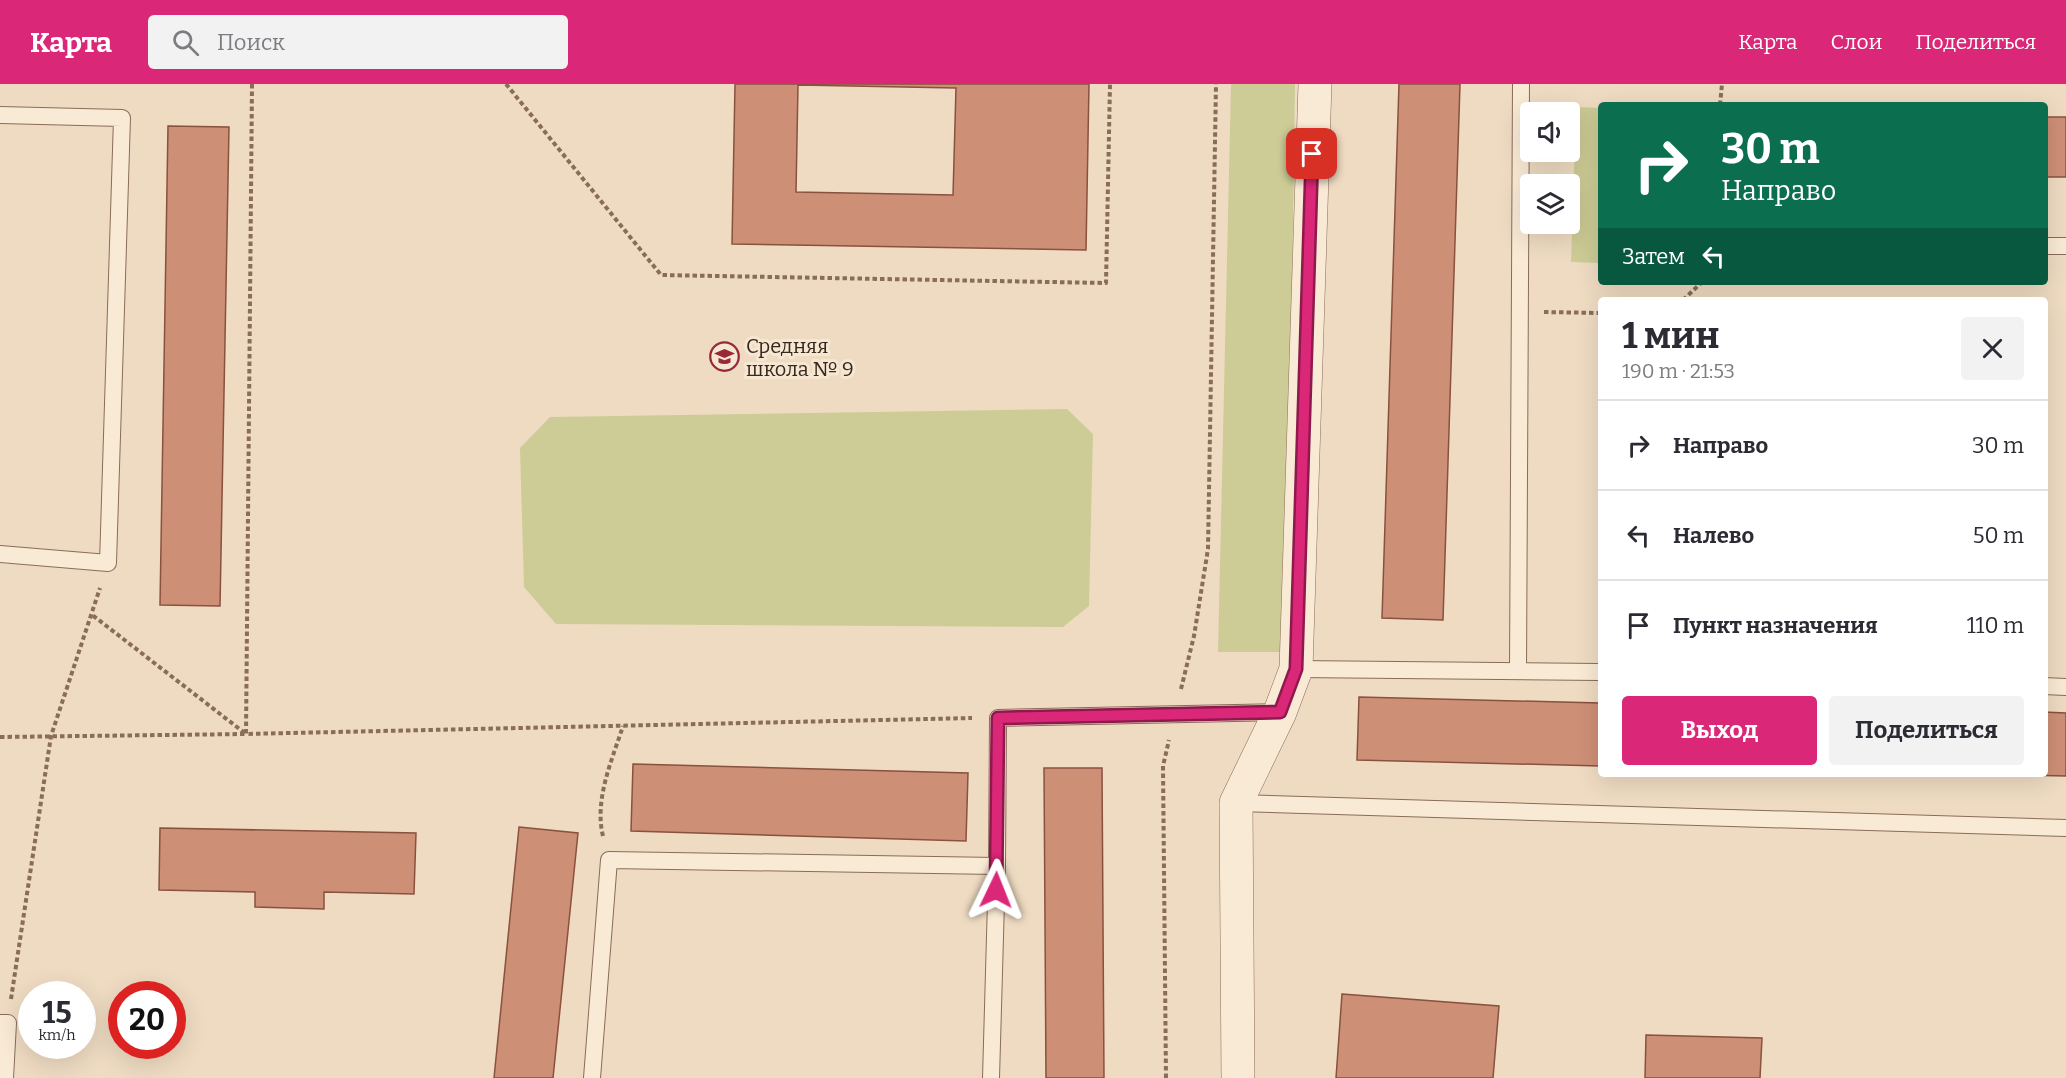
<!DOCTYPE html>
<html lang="ru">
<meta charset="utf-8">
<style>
body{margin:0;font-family:Bitter,serif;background:#f2f2f3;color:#2b2b33;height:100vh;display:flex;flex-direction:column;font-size:22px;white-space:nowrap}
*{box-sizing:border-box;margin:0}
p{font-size:20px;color:#7c7c81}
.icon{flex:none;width:33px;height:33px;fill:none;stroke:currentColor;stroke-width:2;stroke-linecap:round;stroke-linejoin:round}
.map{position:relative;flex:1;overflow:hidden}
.drawer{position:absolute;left:1598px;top:213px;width:450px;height:480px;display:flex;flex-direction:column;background:#fff;border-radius:6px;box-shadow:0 6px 24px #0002}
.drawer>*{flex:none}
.hud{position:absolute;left:1598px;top:18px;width:450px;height:183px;border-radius:6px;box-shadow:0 6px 24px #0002;background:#0b6e4f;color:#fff;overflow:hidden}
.buttons{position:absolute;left:1520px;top:18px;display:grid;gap:12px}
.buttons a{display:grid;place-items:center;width:60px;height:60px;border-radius:6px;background:#fff;box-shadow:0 6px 24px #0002;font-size:30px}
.speed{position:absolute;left:18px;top:897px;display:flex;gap:12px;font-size:30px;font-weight:700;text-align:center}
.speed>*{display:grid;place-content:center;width:78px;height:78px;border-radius:50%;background:#fff;box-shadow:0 6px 24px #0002;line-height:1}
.speed small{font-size:15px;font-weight:400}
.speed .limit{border:9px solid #d22;background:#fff;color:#111}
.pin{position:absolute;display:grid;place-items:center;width:51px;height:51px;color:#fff;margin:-26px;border-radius:12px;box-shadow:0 3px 9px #0006}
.me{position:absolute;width:66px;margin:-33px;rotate:2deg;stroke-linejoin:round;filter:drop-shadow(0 0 4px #0008)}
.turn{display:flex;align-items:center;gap:21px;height:126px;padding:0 24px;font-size:27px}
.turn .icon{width:78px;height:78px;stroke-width:2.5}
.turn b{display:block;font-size:42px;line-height:51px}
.then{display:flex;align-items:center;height:57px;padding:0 24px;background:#0003;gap:12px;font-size:22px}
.round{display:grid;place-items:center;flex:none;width:63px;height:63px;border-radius:6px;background:#f2f2f3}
.headline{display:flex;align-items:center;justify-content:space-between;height:102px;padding:0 24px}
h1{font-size:36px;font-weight:700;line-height:45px}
.primary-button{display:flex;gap:12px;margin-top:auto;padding:12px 24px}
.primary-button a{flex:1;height:69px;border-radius:6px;background:#db2777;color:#fff;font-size:24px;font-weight:700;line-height:69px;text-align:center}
.primary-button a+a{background:#f2f2f3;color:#2b2b33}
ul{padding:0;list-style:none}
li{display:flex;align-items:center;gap:18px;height:90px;padding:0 24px;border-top:2px solid #e1e1e2}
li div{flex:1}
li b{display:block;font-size:22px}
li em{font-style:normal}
header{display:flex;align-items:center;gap:36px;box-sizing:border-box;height:84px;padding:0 30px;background:#db2777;color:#fff}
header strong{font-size:28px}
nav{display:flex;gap:33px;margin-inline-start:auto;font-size:21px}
.search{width:420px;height:54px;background:#f2f2f3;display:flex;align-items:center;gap:15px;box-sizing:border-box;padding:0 21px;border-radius:6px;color:#7c7c81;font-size:22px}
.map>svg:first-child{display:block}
</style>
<header>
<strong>Карта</strong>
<div class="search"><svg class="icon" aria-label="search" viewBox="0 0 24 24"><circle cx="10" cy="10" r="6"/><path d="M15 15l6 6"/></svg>Поиск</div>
<nav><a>Карта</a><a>Слои</a><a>Поделиться</a></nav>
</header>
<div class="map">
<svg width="2066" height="994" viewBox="0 0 2066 994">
<rect width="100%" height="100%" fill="#efdbc2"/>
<g fill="#cdcc96">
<path d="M1231 0H1295L1287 568H1218Z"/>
<path d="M1576 23 1600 24V179L1571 178Z"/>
<path d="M1067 325 1093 350 1089 522 1063 543 556 540 524 503 520 364 550 333Z"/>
</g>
<g fill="#ce8f77" stroke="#89513e" stroke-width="1.5" fill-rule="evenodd">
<path d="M735 0H1089L1086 166 732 160ZM798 1 956 4 953 111 796 108Z"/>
<path d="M1399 0H1460L1443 536 1382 534Z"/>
<rect x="2044" y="33" width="22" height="60"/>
<path d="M168 42 229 43 220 522 160 521Z"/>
<path d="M1359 613 1600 619V682L1357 676Z"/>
<path d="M2044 628 2066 629V692L1974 690H2044Z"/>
<path d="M633 680 968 689 966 757 631 747Z"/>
<path d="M1044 684H1102L1104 994H1046Z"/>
<path d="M519 743 578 749 553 994H494Z"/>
<path d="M160 744 416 749 414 810 324 808V825L255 823V808L159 806Z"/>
<path d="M1342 910 1499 922 1493 994H1336Z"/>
<path d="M1646 951 1762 954 1760 994H1645Z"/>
</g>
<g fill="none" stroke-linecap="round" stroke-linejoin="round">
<defs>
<g id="lane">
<path d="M0 31 122 34 108 479 0 470"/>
<path d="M2044 162H2066"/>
<path d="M1296 585 1600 588"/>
<path d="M1518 587 1521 0"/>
<path d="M2044 602 2066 603"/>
<path d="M1236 719 2066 744"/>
<path d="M0 939H8L5 994"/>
<path d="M592 994 609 776 997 782"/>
<path d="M991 994 997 782 998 634 1280 628"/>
</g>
<path id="street" d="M1238 994 1236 719 1280 628 1296 585 1315 0"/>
</defs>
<use href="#lane" stroke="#896c59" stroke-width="18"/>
<use href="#street" stroke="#896c59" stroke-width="34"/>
<g stroke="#896c59" stroke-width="4" stroke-dasharray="4.5 3" stroke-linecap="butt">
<path d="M252 0 246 650 972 634"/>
<path d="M506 0 661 191 1106 199 1110 0"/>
<path d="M1720 21 1722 0"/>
<path d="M1683 216 1702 198"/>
<path d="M1544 228 1600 229"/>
<path d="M1181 605 1194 552 1208 465 1216 0"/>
<path d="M0 653 246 650 91 530"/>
<path d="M603 752C594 716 612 676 623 642"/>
<path d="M11 915 51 652 100 504"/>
<path d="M1166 994 1163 682 1169 656"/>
</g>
<use href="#lane" stroke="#f9ead5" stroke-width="16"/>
<use href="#street" stroke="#f9ead5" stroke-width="33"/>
</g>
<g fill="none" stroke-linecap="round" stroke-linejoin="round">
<defs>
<path id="route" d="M996 806 998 634 1280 628 1296 585 1312 70"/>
</defs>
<use href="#route" stroke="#8e194d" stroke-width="15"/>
<use href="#route" stroke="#db2777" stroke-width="10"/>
</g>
<defs>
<symbol id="school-ring" viewBox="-11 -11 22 22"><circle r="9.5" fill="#f6e7d2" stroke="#992838" stroke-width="1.5"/><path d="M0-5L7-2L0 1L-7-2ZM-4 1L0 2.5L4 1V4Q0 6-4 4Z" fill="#992838"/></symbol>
</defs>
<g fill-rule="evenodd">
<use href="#school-ring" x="708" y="256" width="33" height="33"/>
</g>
<g text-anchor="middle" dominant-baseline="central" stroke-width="6" stroke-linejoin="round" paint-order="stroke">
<g font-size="20" fill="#38271d" stroke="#f6e7d2" text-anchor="start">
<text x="746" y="262">Средняя<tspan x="746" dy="23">школа № 9</tspan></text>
</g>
</g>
</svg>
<div class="buttons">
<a><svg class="icon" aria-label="sound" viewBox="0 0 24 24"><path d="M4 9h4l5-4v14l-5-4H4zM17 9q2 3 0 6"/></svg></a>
<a><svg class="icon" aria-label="layers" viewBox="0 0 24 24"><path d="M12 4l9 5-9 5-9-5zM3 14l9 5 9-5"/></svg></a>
</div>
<div class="speed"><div>15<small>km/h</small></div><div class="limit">20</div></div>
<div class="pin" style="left:1312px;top:70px;background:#d93025"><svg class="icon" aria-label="arrive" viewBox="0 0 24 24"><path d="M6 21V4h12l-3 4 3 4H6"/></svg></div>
<svg class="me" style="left:996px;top:806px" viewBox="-20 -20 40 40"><path d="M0-17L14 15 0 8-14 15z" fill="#db2777" stroke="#fff" stroke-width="4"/></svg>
<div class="hud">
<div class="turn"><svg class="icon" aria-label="right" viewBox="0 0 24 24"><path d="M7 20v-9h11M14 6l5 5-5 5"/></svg><div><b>30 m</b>Направо</div></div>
<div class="then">Затем<svg class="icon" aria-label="left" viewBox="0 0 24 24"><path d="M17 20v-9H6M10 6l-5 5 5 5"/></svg></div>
</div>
<section class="drawer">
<div class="headline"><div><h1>1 мин</h1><p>190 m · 21:53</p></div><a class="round"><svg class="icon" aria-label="close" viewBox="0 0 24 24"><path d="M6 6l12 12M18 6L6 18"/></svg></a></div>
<ul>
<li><svg class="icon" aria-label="right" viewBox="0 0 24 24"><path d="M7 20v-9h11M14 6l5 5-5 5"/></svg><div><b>Направо</b></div><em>30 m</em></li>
<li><svg class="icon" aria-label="left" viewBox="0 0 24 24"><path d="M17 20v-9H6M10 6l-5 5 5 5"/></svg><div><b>Налево</b></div><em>50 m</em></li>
<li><svg class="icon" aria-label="arrive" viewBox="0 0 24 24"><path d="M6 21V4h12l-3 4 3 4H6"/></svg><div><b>Пункт назначения</b></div><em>110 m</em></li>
</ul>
<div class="primary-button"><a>Выход</a><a>Поделиться</a></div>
</section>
</div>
